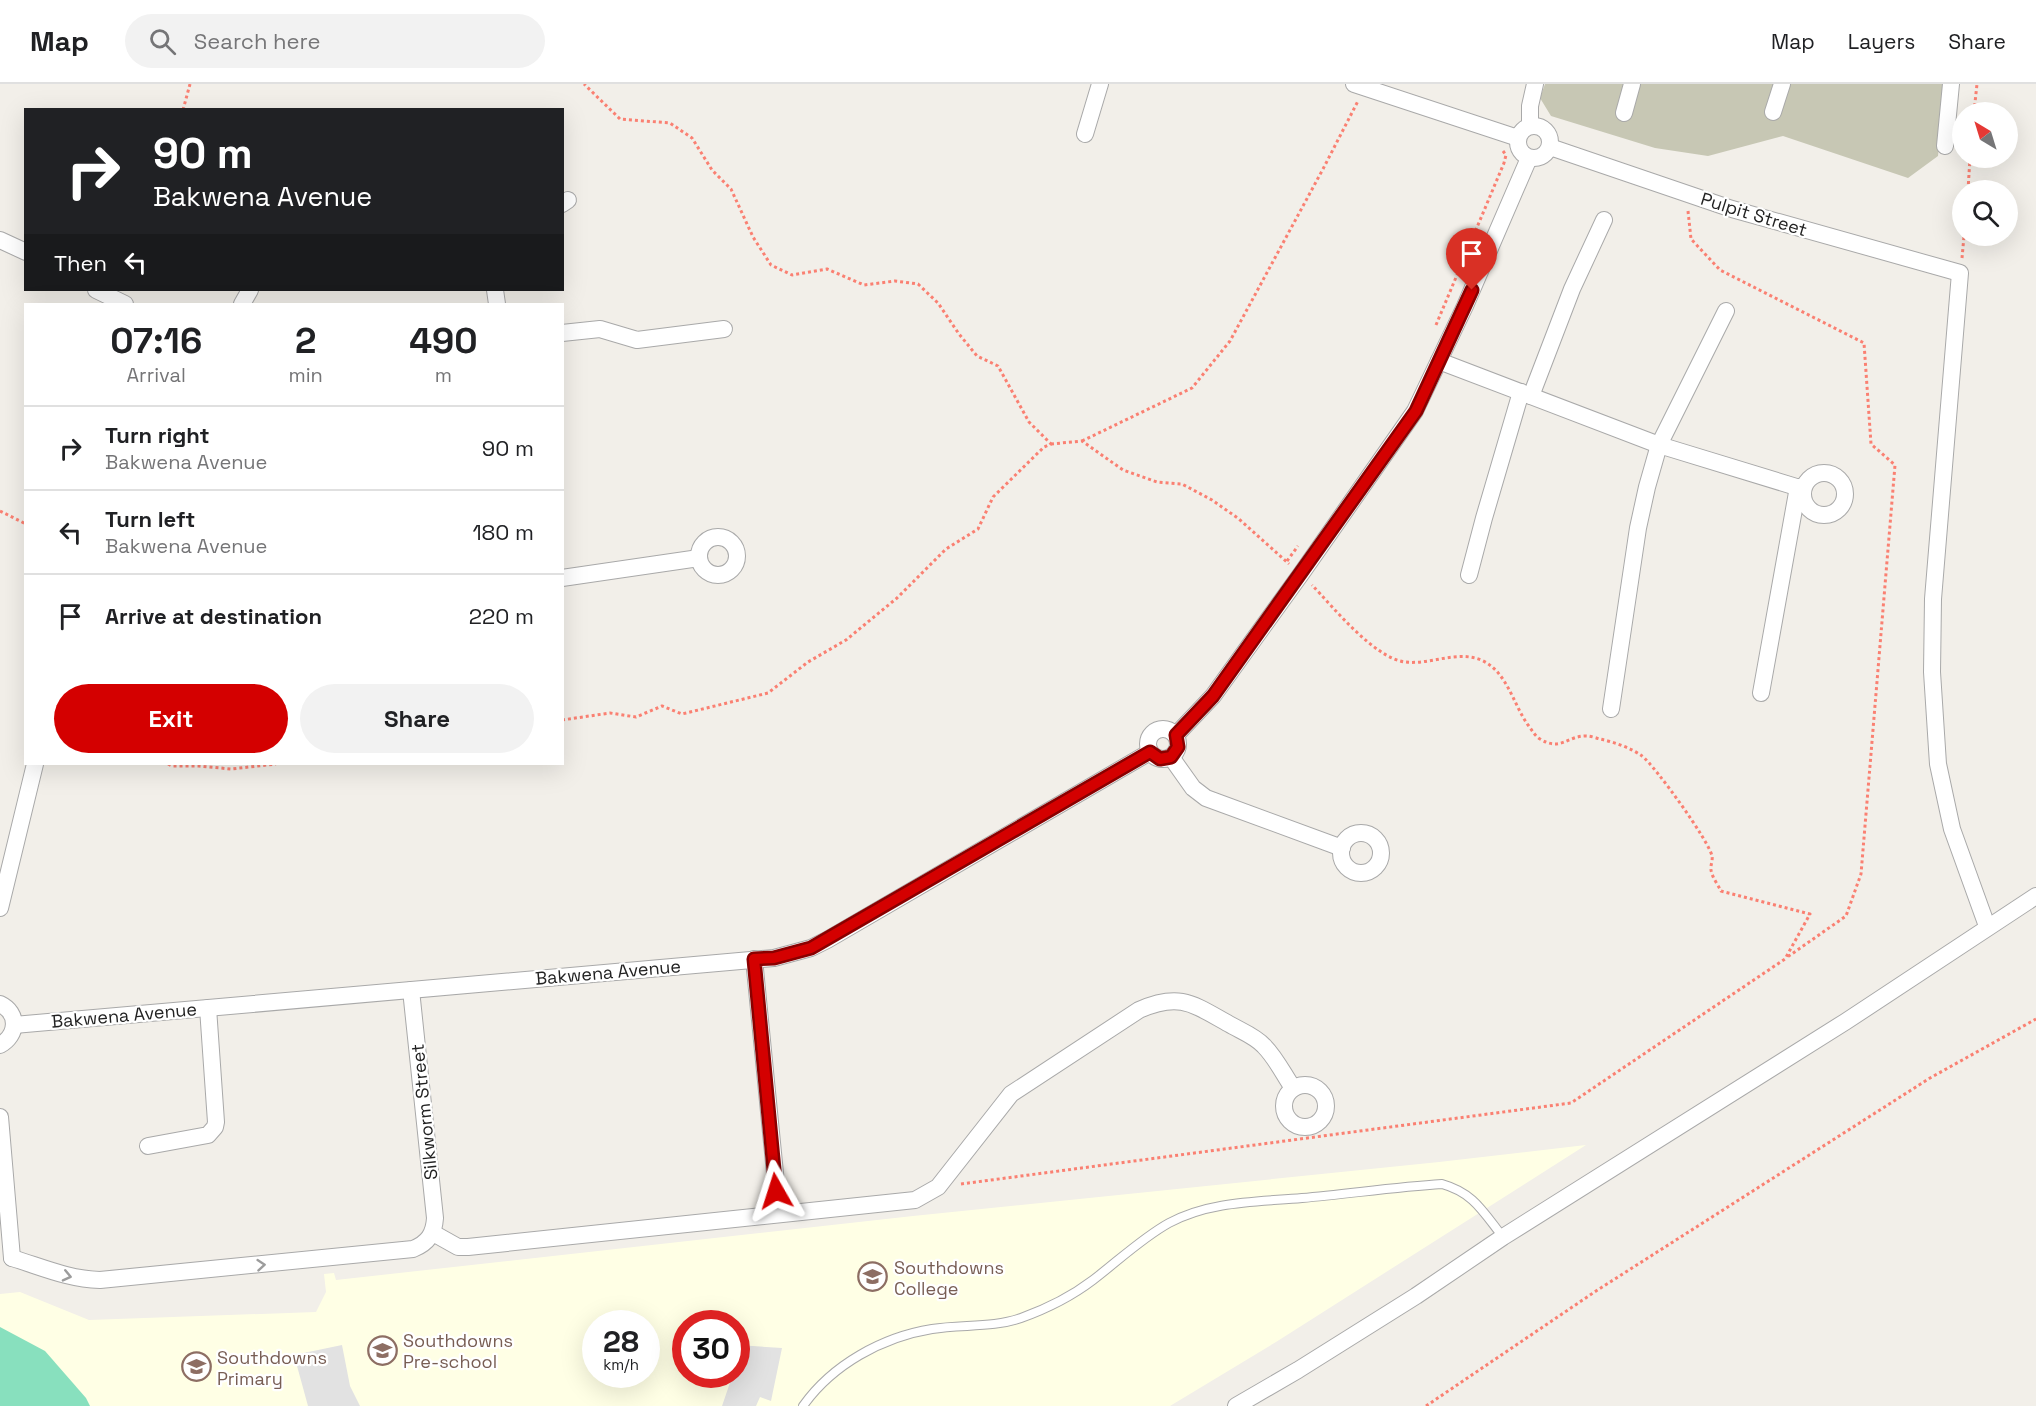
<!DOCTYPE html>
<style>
body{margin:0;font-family:"Space Grotesk",sans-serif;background:#f2f2f2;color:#202124;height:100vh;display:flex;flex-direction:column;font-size:22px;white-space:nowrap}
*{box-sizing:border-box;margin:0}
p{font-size:20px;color:#757577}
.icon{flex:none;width:33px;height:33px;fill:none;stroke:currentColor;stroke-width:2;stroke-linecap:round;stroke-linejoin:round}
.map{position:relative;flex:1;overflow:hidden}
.side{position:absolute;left:24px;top:219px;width:540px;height:462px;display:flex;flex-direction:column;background:#fff;border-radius:0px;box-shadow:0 6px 24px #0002}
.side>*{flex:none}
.guide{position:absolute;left:24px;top:24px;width:540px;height:183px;border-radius:0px;box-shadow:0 6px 24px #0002;background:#202124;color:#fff;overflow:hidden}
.needle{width:39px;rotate:322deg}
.fabs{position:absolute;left:1952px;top:18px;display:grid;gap:12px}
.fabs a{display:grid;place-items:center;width:66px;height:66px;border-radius:50%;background:#fff;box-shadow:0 6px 24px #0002;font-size:30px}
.speed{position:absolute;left:582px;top:1226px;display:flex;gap:12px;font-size:30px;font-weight:700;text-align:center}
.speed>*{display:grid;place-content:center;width:78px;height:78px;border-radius:50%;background:#fff;box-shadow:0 6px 24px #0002;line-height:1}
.speed small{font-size:15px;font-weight:400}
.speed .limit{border:9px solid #d22;background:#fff;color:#111}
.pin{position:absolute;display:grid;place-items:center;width:51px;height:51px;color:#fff;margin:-62px -26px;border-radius:50% 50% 50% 0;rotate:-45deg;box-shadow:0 0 6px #0007}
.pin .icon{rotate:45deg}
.me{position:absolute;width:66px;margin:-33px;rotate:354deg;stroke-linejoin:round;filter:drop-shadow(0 0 4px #0008)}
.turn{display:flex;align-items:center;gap:21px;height:126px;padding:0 30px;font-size:27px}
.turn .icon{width:78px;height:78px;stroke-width:2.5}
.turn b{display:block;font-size:42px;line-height:51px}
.then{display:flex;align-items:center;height:57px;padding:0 30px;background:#0003;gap:12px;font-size:22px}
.eta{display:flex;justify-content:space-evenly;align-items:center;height:102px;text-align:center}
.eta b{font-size:36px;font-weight:800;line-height:42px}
.primary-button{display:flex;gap:12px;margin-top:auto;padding:12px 30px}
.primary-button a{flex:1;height:69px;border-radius:36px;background:#d40000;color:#fff;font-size:24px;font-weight:800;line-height:69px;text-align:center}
.primary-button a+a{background:#f2f2f2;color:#202124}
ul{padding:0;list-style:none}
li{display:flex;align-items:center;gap:18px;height:84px;padding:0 30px;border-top:2px solid #e0e0e0}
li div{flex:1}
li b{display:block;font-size:22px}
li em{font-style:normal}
header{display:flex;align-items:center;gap:36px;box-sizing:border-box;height:84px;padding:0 30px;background:#fff;border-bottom:2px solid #e0e0e0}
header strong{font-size:28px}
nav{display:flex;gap:33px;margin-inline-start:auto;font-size:21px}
.search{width:420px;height:54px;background:#f2f2f2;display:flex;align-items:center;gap:15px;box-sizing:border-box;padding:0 21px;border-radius:33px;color:#757577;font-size:22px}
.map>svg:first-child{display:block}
</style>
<header>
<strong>Map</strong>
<div class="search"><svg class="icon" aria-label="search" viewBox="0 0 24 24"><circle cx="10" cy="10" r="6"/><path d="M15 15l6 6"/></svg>Search here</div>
<nav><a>Map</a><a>Layers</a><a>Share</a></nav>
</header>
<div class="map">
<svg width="2036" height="1322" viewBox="0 0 2036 1322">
<rect width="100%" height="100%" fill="#f2efe9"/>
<path fill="#ffffe5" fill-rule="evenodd" d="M1586 1061 1276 1258 1170 1322H0V1210L20 1208 89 1236 316 1228 326 1208 324 1190 334 1189 336 1196 913 1132 1439 1078ZM596 1239H646V1290H596ZM686 1239H736V1290H686Z"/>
<path fill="#c7c7b4" d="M1545 0H1944L1938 72 1908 94 1783 52 1708 72 1655 64 1551 32 1540 14Z"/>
<path fill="#88e0be" d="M0 1243 45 1267 86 1314 90 1322H0Z"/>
<g fill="#e2e2e2">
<path d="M342 1261 350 1302 360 1322H308L294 1271Z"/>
<path d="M737 1261 782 1264 771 1317 760 1313 756 1322H722L733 1290H736Z"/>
</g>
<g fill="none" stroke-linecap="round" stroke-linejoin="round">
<defs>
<path id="service" d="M803 1322C832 1281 882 1253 932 1245 961 1240 993 1244 1021 1234 1046 1225 1072 1212 1093 1196 1118 1177 1142 1154 1169 1139 1210 1117 1257 1118 1302 1114 1348 1110 1395 1103 1442 1100 1474 1109 1483 1128 1503 1153"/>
<g id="minor">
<path d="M1354 0 1518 54"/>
<path d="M1773 28 1782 0"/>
<path d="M1624 29 1632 0"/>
<circle cx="1534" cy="58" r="16"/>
<path d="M1530 42V22L1535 0"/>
<path d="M1085 50 1100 0"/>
<path d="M1945 62 1951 0"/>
<path d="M1550 63 1732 125 1960 189 1933 515 1932 588 1938 680 1952 745 1987 842"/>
<path d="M562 120 568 116"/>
<path d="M0 156 26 168"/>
<path d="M96 206 125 220"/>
<path d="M495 206 497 220"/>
<path d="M242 220 250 206"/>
<path d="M562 249 600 245 637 256 724 245"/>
<path d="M1439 277 1659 361 1803 405"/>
<path d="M1531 312 1572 205 1604 136"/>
<circle cx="1824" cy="410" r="21"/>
<circle cx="718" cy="472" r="19"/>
<path d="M1469 491 1484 434 1521 308"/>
<path d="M562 494 699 474"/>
<path d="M1761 609 1798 403"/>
<path d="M1611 625 1638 444 1647 403 1659 361 1726 227"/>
<circle cx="1163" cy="660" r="15"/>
<path d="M1176 651 1213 612 1301 490 1415 327 1465 222 1529 74"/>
<path d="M1171 673 1193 704 1206 714 1342 764"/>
<circle cx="1361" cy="769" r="20"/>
<path d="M0 824 35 680"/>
<path d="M754 875 779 1130"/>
<path d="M0 920C19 929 18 951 0 961"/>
<path d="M14 941 774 874 811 864 827 856 1150 668"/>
<circle cx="1305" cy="1022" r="21"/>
<path d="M0 1033 12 1174"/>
<path d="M148 1062 208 1051 215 1043 216 1038 208 924"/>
<path d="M433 1149 458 1163H468L915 1116 938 1103 1011 1010 1139 926C1180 908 1193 920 1229 940 1241 947 1255 952 1264 962 1276 974 1284 991 1293 1004"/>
<path d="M12 1174C42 1183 68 1195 100 1196L413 1165C428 1159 434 1150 435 1134L411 906"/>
<path d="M1236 1322 1298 1286 1416 1212 1503 1153 1845 938 2036 812"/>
</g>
</defs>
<use href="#service" stroke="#a9a9a9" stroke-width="10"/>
<use href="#minor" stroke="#a9a9a9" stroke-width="18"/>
<g stroke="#fa8072" stroke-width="3" stroke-dasharray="3 3" stroke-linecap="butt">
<path d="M183 26 190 0"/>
<path d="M1974 28 1977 0"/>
<path d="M1968 106 1970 74"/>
<path d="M1688 127 1691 155 1720 186 1864 259 1871 360 1895 381 1861 790 1846 832 1786 874"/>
<path d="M1962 174 1964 152"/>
<path d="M1436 241 1504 79 1506 71 1503 67"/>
<path d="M1082 357 1192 304 1230 257 1323 85 1358 17"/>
<path d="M1051 360 1082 357 1123 386 1157 398 1182 400 1212 416 1239 435 1289 480"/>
<path d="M0 427 26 440"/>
<path d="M1287 477 1298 462"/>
<path d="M562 636 610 629 636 633 662 622 682 630 768 609 808 578 846 556 897 514 946 465 978 445 993 413 1044 363 1051 360 1029 338 998 282 977 272 959 250 938 219 918 200 895 197 864 201 827 185 792 191 771 181 753 153 731 105 712 86 692 54 670 39 620 35 584 0"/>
<path d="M168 680 172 682H199L231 685 276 680"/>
<path d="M961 1100 1571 1019 1785 875 1810 830 1721 807C1718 801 1712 793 1711 786 1710 782 1713 777 1712 772 1709 757 1655 682 1642 672 1631 664 1614 658 1600 655 1596 654 1591 652 1587 652 1568 651 1561 668 1540 655 1535 652 1532 646 1528 641 1513 620 1507 587 1481 576 1457 566 1430 581 1405 578 1374 574 1333 523 1312 501"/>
<path d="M1426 1322 1596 1207 1930 994 2036 935"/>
</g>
<use href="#service" stroke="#fff" stroke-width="8"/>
<use href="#minor" stroke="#fff" stroke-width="16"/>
</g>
<defs><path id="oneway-chevron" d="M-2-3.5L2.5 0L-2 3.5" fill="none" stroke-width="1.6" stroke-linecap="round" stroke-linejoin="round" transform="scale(1.5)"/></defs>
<g stroke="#9c9c9c">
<use href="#oneway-chevron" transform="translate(261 1181) rotate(-5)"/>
<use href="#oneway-chevron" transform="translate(67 1192) rotate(13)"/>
</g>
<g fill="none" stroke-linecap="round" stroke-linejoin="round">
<defs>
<path id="route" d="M776 1107 754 875 774 874 811 864 1150 668 1160 675 1171 673 1178 663 1176 651 1213 612 1416 327 1472 206"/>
</defs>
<use href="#route" stroke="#8a0000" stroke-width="15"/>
<use href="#route" stroke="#d40000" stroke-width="10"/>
</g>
<defs>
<symbol id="school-ring" viewBox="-11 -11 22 22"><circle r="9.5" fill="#fff" stroke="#8d6e63" stroke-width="1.5"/><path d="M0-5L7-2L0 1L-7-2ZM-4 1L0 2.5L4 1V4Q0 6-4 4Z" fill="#8d6e63"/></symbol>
</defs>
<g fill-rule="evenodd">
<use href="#school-ring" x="856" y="1176" width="33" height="33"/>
<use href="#school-ring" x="366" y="1250" width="33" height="33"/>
<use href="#school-ring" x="180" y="1266" width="33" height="33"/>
</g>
<g text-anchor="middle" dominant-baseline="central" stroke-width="4.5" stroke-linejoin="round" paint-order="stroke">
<g font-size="18" fill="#222" stroke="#fff">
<text transform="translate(1754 130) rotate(17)">Pulpit Street</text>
<text transform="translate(608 888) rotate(-5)">Bakwena Avenue</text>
<text transform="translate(124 931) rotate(-5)">Bakwena Avenue</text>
<text transform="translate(424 1028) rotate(-96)">Silkworm Street</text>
</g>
<g font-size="18" fill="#785e54" stroke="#fff" text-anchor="start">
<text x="894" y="1183">Southdowns<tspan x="894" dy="21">College</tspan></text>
<text x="403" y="1256">Southdowns<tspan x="403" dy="21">Pre-school</tspan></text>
<text x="217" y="1273">Southdowns<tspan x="217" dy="21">Primary</tspan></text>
</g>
</g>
</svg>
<div class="fabs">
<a><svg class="needle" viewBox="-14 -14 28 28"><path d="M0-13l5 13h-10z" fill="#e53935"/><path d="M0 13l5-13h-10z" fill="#757577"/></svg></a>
<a><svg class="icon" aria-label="search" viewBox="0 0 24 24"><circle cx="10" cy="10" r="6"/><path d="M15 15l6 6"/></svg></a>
</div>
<div class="speed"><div>28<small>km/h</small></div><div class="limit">30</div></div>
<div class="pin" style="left:1472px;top:206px;background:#d93025"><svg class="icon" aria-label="arrive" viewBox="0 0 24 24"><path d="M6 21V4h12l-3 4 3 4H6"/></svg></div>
<svg class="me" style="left:776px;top:1107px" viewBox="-20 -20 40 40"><path d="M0-17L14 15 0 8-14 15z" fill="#d40000" stroke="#fff" stroke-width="4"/></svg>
<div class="guide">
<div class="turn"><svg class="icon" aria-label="right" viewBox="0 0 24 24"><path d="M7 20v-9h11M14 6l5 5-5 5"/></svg><div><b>90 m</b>Bakwena Avenue</div></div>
<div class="then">Then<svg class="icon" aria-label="left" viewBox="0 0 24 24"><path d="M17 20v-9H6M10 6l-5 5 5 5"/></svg></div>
</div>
<section class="side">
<div class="eta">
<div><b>07:16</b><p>Arrival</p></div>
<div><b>2</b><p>min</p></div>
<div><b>490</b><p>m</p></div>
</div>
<ul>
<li><svg class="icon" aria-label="right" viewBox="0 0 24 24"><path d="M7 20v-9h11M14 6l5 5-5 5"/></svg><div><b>Turn right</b><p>Bakwena Avenue</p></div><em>90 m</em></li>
<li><svg class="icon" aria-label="left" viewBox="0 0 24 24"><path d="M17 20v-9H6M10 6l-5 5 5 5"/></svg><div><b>Turn left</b><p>Bakwena Avenue</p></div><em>180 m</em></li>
<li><svg class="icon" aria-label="arrive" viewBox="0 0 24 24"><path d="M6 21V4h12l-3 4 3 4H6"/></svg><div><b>Arrive at destination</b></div><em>220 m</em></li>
</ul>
<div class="primary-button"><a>Exit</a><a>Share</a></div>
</section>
</div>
